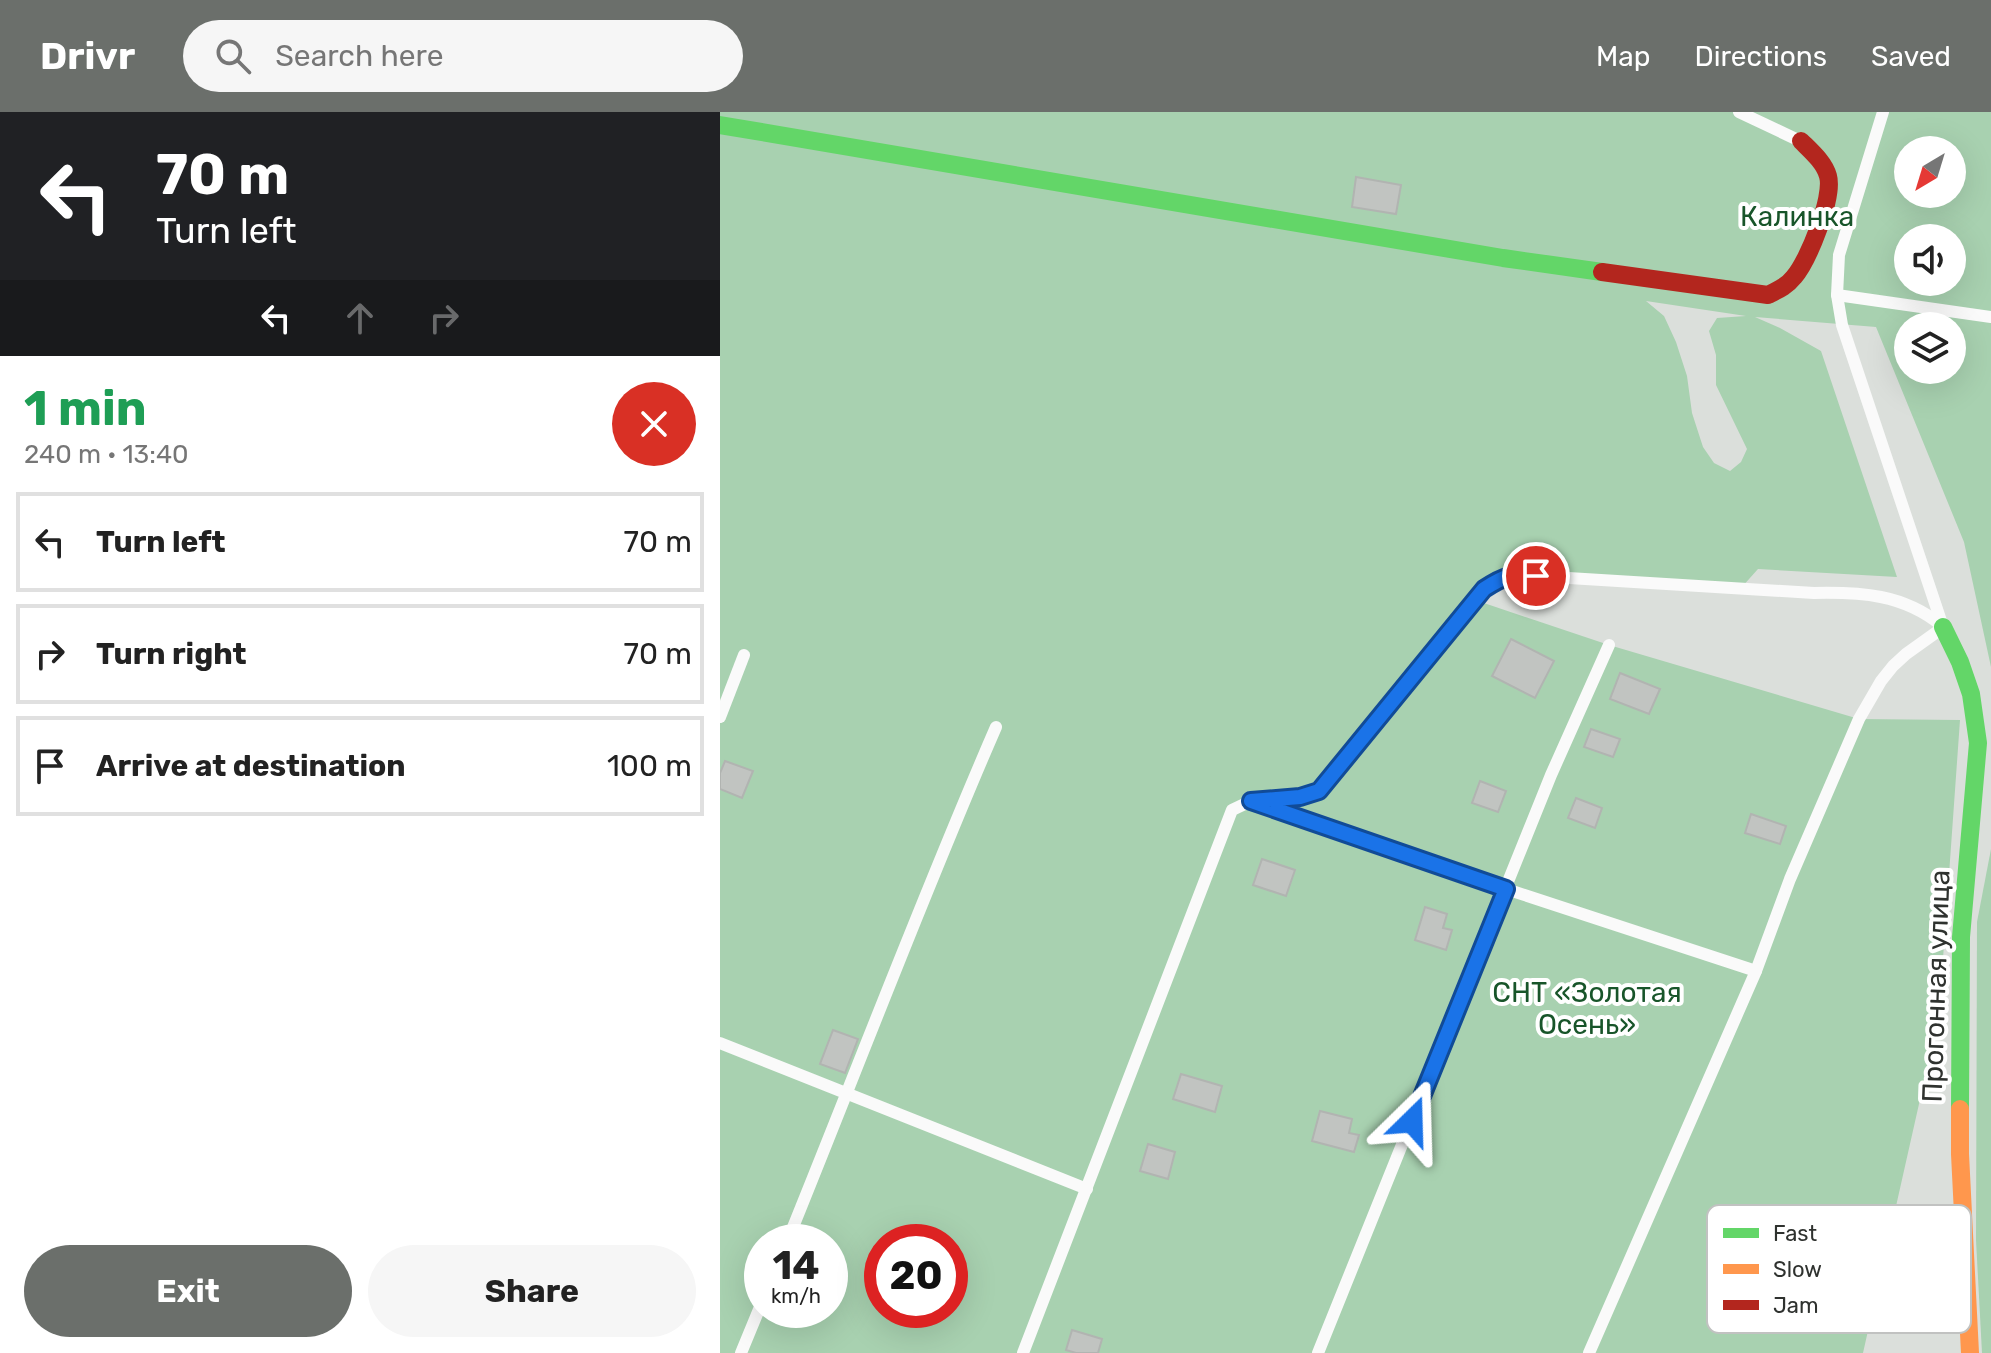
<!DOCTYPE html>
<meta charset="utf-8">
<style>
body{margin:0;font-family:Rubik,sans-serif;background:#f6f6f6;color:#222;height:100vh;display:flex;flex-direction:column;font-size:30px;white-space:nowrap}
*{box-sizing:border-box;margin:0}
p{font-size:26px;color:#767676}
.icon{flex:none;width:44px;height:44px;fill:none;stroke:currentColor;stroke-width:2;stroke-linecap:round;stroke-linejoin:round}
.map{position:relative;flex:1;overflow:hidden}
.side{display:flex;flex-direction:column;background:#fff;width:720px}
.side>*{flex:none}
.hud{background:#202124;color:#fff;overflow:hidden}
.needle{width:52px;rotate:218deg}
.buttons{position:absolute;left:1174px;top:24px;display:grid;gap:16px}
.buttons a{display:grid;place-items:center;width:72px;height:72px;border-radius:50%;background:#fff;box-shadow:0 8px 32px #0002;font-size:40px}
.speed{position:absolute;left:24px;top:1112px;display:flex;gap:16px;font-size:40px;font-weight:700;text-align:center}
.speed>*{display:grid;place-content:center;width:104px;height:104px;border-radius:50%;background:#fff;box-shadow:0 8px 32px #0002;line-height:1}
.speed small{font-size:20px;font-weight:400}
.speed .limit{border:12px solid #d22;background:#fff;color:#111}
.pin{position:absolute;display:grid;place-items:center;width:68px;height:68px;color:#fff;margin:-34px;border:4px solid #fff;border-radius:50%;box-shadow:0 2px 8px #0007}
.me{position:absolute;width:88px;margin:-44px;rotate:22deg;stroke-linejoin:round;filter:drop-shadow(0 0 6px #0008)}
.turn{display:flex;align-items:center;gap:28px;height:168px;padding:0 24px;font-size:36px}
.turn .icon{width:104px;height:104px;stroke-width:2.5}
.turn b{display:block;font-size:56px;line-height:68px}
.lanes{display:flex;align-items:center;height:76px;padding:0 24px;background:#0003;justify-content:center;gap:40px;direction:ltr}
.lanes .off{opacity:.35}
.round{display:grid;place-items:center;flex:none;width:84px;height:84px;border-radius:42px;background:#f6f6f6}
.head{display:flex;align-items:center;justify-content:space-between;height:136px;padding:0 24px}
h1{font-size:48px;font-weight:700;line-height:60px;color:#1e9e55}
.button{display:flex;gap:16px;margin-top:auto;padding:16px 24px}
.button a{flex:1;height:92px;border-radius:48px;background:#6b6f6b;color:#fff;font-size:32px;font-weight:700;line-height:92px;text-align:center}
.button a+a{background:#f6f6f6;color:#222}
ul{padding:0;list-style:none}
li{display:flex;align-items:center;gap:24px;height:100px;margin:0 16px 12px;padding:0 8px;border:4px solid #e0e0e0;border-radius:0px}
li div{flex:1}
li b{display:block;font-size:30px}
li em{font-style:normal}
header{display:flex;align-items:center;gap:48px;box-sizing:border-box;height:112px;padding:0 40px;background:#6b6f6b;color:#fff}
header strong{font-size:38px}
nav{display:flex;gap:44px;margin-inline-start:auto;font-size:28px}
.search{width:560px;height:72px;background:#f6f6f6;display:flex;align-items:center;gap:20px;box-sizing:border-box;padding:0 28px;border-radius:44px;color:#767676;font-size:30px}
main{display:flex;flex:1;min-height:0}
.map>svg:first-child{display:block}
</style>
<header>
<strong>Drivr</strong>
<div class="search"><svg class="icon" aria-label="search" viewBox="0 0 24 24"><circle cx="10" cy="10" r="6"/><path d="M15 15l6 6"/></svg>Search here</div>
<nav><a>Map</a><a>Directions</a><a>Saved</a></nav>
</header>
<main>
<section class="side">
<div class="hud">
<div class="turn"><svg class="icon" aria-label="left" viewBox="0 0 24 24"><path d="M17 20v-9H6M10 6l-5 5 5 5"/></svg><div><b>70 m</b>Turn left</div></div>
<div class="lanes"><svg class="icon" aria-label="left" viewBox="0 0 24 24"><path d="M17 20v-9H6M10 6l-5 5 5 5"/></svg><svg class="icon off" aria-label="ahead" viewBox="0 0 24 24"><path d="M12 20V5M6 11l6-6 6 6"/></svg><svg class="icon off" aria-label="right" viewBox="0 0 24 24"><path d="M7 20v-9h11M14 6l5 5-5 5"/></svg></div>
</div>
<div class="head"><div><h1>1 min</h1><p>240 m · 13:40</p></div><a class="round" style="background:#d93025;color:#fff"><svg class="icon" aria-label="close" viewBox="0 0 24 24"><path d="M6 6l12 12M18 6L6 18"/></svg></a></div>
<ul>
<li><svg class="icon" aria-label="left" viewBox="0 0 24 24"><path d="M17 20v-9H6M10 6l-5 5 5 5"/></svg><div><b>Turn left</b></div><em>70 m</em></li>
<li><svg class="icon" aria-label="right" viewBox="0 0 24 24"><path d="M7 20v-9h11M14 6l5 5-5 5"/></svg><div><b>Turn right</b></div><em>70 m</em></li>
<li><svg class="icon" aria-label="arrive" viewBox="0 0 24 24"><path d="M6 21V4h12l-3 4 3 4H6"/></svg><div><b>Arrive at destination</b></div><em>100 m</em></li>
</ul>
<div class="button"><a>Exit</a><a>Share</a></div>
</section>
<div class="map">
<svg width="1271" height="1241" viewBox="0 0 1271 1241">
<rect width="100%" height="100%" fill="#dbdfdb"/>
<g fill="#a8d1b0" fill-rule="evenodd">
<path d="M0 0H1271V555L1244 430 1156 215 1035 205 1060 216 1101 239 1177 465 1038 457 1021 476 781 466 755 488 889 533 1139 607 1240 608 1219 903 1143 1241H0ZM1188 38H1232V82H1188ZM1188 126H1232V170H1188ZM926 189 1026 204 997 206 989 219 996 243V273L1027 337 1021 350 1010 359 994 351 983 335 972 301 967 264 956 230 944 204ZM1188 214H1232V258H1188ZM42 1130H110V1198H42ZM162 1130H230V1198H162Z"/>
<path d="M1271 737V1241H1262L1256 1128 1257 810Z"/>
</g>
<g fill="#c1c4c1" stroke="#b1b4b1" stroke-width="2">
<path d="M636 65 681 73 676 102 632 95Z"/>
<path d="M791 527 834 549 815 586 772 564Z"/>
<path d="M900 561 940 577 929 602 890 587Z"/>
<path d="M871 617 900 627 893 645 864 635Z"/>
<path d="M5 649 33 659 22 686 0 677V661Z"/>
<path d="M760 669 786 679 778 700 752 691Z"/>
<path d="M856 686 882 696 875 716 848 706Z"/>
<path d="M1031 702 1066 714 1060 732 1025 721Z"/>
<path d="M542 747 575 758 566 784 533 773Z"/>
<path d="M705 795 727 802 723 816 732 818 726 838 695 828Z"/>
<path d="M113 918 138 927 125 961 100 952Z"/>
<path d="M461 962 502 974 495 1000 453 987Z"/>
<path d="M600 999 632 1007 629 1021 639 1023 634 1040 592 1029Z"/>
<path d="M428 1032 455 1040 448 1067 420 1059Z"/>
<path d="M352 1218 382 1227 378 1241H356L346 1238Z"/>
</g>
<g fill="none" stroke-linecap="round" stroke-linejoin="round">
<g stroke="#fafafa" stroke-width="12">
<path d="M1019 0 1078 28"/>
<path d="M1163 0 1119 143 1117 183 1122 213 1222 512"/>
<path d="M1117 183 1271 205"/>
<path d="M0 605 24 543"/>
<path d="M537 691 786 777 1036 859"/>
<path d="M0 931 367 1077"/>
<path d="M67 1130C137 958 202 785 276 615"/>
<path d="M21 1241 42 1190"/>
<path d="M303 1241 512 698 531 689 580 685 599 679 764 477 781 466 801 463 1094 481C1141 480 1183 482 1221 513"/>
<path d="M598 1241 831 663 889 533"/>
<path d="M869 1241 1036 859 1070 767 1139 607 1161 569 1173 554 1186 542 1221 517"/>
</g>
<g stroke="#63d668" stroke-width="18">
<path d="M0 13 783 146 882 160"/>
<path d="M1223 515 1240 550 1251 582 1258 631 1241 825 1240 997"/>
</g>
<path stroke="#ff974d" stroke-width="18" d="M1240 997V1042L1250 1241"/>
<path stroke="#b3261e" stroke-width="18" d="M882 160 1048 183C1058 178 1067 174 1074 165 1088 149 1114 85 1108 64 1104 50 1091 39 1081 29"/>
</g>
<g fill="none" stroke-linecap="round" stroke-linejoin="round">
<defs>
<path id="route" d="M692 1009 786 777 531 689 580 685 599 679 764 477C784 464 792 461 816 464"/>
</defs>
<use href="#route" stroke="#114b97" stroke-width="20"/>
<use href="#route" stroke="#1a73e8" stroke-width="14"/>
</g>
<g text-anchor="middle" dominant-baseline="central" stroke-width="8" stroke-linejoin="round" paint-order="stroke">
<g font-size="28" fill="#18552a" stroke="#fff">
<text x="1077" y="104">Калинка</text>
<text x="867" y="880">СНТ «Золотая<tspan x="867" dy="32">Осень»</tspan></text>
</g>
<g font-size="28" fill="#2f322f" stroke="#fff">
<text transform="translate(1216 874) rotate(-88)">Прогонная улица</text>
</g>
</g>
<rect x="987" y="1093" width="264" height="128" rx="12" fill="#fff" stroke="#c1c2c1" stroke-width="2"/>
<rect x="1003" y="1116" width="36" height="10" fill="#63d668"/>
<rect x="1003" y="1152" width="36" height="10" fill="#ff974d"/>
<rect x="1003" y="1188" width="36" height="10" fill="#b3261e"/>
<g font-size="22" fill="#2f322f">
<text x="1053" y="1129">Fast</text>
<text x="1053" y="1165">Slow</text>
<text x="1053" y="1201">Jam</text>
</g>
</svg>
<div class="buttons">
<a><svg class="needle" viewBox="-14 -14 28 28"><path d="M0-13l5 13h-10z" fill="#e53935"/><path d="M0 13l5-13h-10z" fill="#767676"/></svg></a>
<a><svg class="icon" aria-label="sound" viewBox="0 0 24 24"><path d="M4 9h4l5-4v14l-5-4H4zM17 9q2 3 0 6"/></svg></a>
<a><svg class="icon" aria-label="layers" viewBox="0 0 24 24"><path d="M12 4l9 5-9 5-9-5zM3 14l9 5 9-5"/></svg></a>
</div>
<div class="speed"><div>14<small>km/h</small></div><div class="limit">20</div></div>
<div class="pin" style="left:816px;top:464px;background:#d93025"><svg class="icon" aria-label="arrive" viewBox="0 0 24 24"><path d="M6 21V4h12l-3 4 3 4H6"/></svg></div>
<svg class="me" style="left:692px;top:1009px" viewBox="-20 -20 40 40"><path d="M0-17L14 15 0 8-14 15z" fill="#1a73e8" stroke="#fff" stroke-width="4"/></svg>
</div>
</main>
